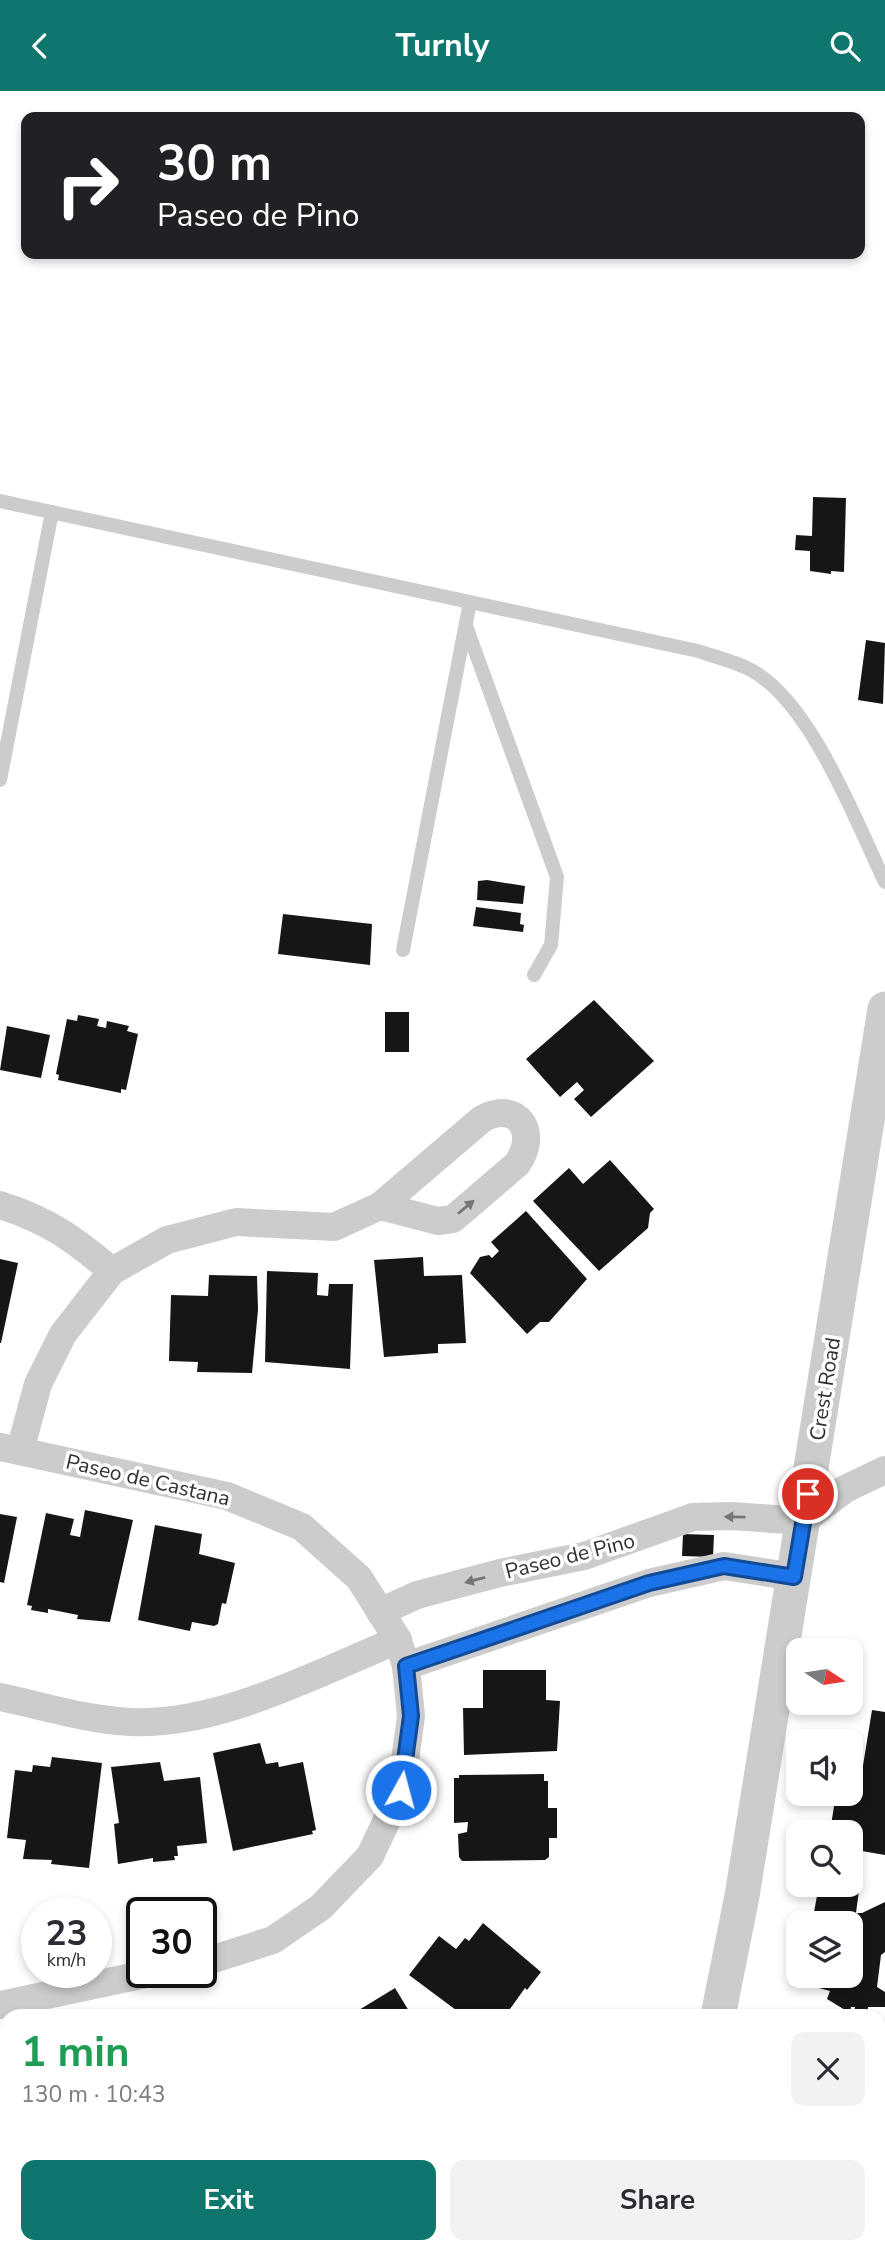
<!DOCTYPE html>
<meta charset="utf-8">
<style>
body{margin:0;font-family:"Nunito Sans",sans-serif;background:#f2f2f3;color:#2b2b33;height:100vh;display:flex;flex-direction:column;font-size:26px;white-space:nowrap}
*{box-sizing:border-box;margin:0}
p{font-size:23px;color:#7c7c81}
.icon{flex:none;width:38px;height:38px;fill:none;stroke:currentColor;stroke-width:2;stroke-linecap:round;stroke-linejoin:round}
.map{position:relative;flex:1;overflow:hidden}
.side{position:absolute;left:0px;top:1918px;width:886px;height:245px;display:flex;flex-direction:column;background:#fff;border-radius:21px 21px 0 0;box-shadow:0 4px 10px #0003}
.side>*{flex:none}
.banner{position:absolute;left:21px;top:21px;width:844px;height:147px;border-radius:14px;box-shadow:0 4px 10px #0003;background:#202124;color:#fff;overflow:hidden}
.needle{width:46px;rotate:102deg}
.fabs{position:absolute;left:786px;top:1547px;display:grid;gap:14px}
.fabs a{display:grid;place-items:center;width:77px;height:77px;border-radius:14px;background:#fff;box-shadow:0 4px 10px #0003;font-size:35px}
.speed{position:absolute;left:21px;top:1806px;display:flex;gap:14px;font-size:35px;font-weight:700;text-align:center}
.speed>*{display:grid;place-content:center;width:91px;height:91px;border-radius:50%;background:#fff;box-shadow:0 4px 10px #0003;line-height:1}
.speed small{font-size:18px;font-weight:400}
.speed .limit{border:4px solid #111;border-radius:10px;background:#fff;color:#111}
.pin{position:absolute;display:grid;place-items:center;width:60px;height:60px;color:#fff;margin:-30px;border:4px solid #fff;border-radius:50%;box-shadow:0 2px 7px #0007}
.me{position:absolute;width:77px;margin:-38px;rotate:7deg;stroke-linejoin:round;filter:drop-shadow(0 0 5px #0008)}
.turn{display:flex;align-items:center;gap:24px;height:147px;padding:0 21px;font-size:32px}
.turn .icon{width:91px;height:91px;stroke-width:2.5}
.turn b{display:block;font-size:49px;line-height:60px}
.round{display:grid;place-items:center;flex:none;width:74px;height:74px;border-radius:14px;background:#f2f2f3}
.overview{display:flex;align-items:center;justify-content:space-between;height:119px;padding:0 21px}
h1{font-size:42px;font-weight:700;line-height:52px;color:#1e9e55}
.primary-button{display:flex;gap:14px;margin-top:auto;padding:14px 21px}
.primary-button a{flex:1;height:80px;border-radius:14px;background:#0f766e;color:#fff;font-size:28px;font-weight:700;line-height:80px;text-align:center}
.primary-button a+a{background:#f2f2f3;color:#2b2b33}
header{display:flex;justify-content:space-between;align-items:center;height:91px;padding:0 21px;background:#0f766e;color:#fff;font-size:32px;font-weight:700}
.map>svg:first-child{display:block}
</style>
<header><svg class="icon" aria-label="back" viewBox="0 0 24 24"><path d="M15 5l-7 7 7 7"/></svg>Turnly<svg class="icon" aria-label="search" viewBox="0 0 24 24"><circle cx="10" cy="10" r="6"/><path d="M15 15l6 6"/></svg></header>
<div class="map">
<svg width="885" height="2163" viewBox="0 0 885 2163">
<rect width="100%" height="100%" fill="#fff"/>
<g fill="#161616">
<path d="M813 406 846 407 844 481 831 480V483L810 480V460L795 459 796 444 812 445Z"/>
<path d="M866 549 885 552 883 613 858 609Z"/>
<path d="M487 789 525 795 523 813 477 809 478 790Z"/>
<path d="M476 816 521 822 520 833 524 834 523 841 473 835Z"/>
<path d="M283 823 372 833 370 874 278 863Z"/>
<path d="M594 909 654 970 591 1026 574 1008 584 999 577 991 560 1006 526 968Z"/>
<rect x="385" y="921" width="24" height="40"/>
<path d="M78 924 99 928 97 935 106 937 107 930 129 935 127 940 138 943 126 999 121 998V1002L58 989 59 984 56 983 67 928 77 930Z"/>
<path d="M7 935 50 944 41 987 0 979Z"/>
<path d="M610 1069 654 1118 650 1122 648 1137 599 1180 533 1110 569 1077 583 1093Z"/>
<path d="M526 1120 587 1188 549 1231H540L527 1243 470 1182 480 1166 489 1164 492 1167 499 1160 491 1151Z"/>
<path d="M423 1166 424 1185 462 1184 466 1252 438 1253V1262L384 1266 374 1169Z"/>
<path d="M0 1168 18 1172 1 1252H0Z"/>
<path d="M267 1180 318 1182 317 1204 328 1205 329 1193H353L350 1278 265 1271Z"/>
<path d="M209 1184 257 1185 258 1219 252 1282 197 1281 198 1271 169 1270 171 1204 208 1205Z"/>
<path d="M85 1419 133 1429 110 1531 77 1528 78 1524 48 1518V1522L31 1519 32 1515 27 1514 46 1422 74 1428 70 1444 80 1446Z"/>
<path d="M0 1423 17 1426 4 1492 0 1491Z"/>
<path d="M155 1434 202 1443 199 1463 235 1472 226 1513 222 1512 218 1533 214 1535 192 1531 190 1540 138 1529Z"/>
<path d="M683 1443 714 1444 713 1466 682 1465Z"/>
<path d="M483 1579H546V1609L560 1610 557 1660 464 1664 463 1617H483Z"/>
<path d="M872 1619 885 1621V1764L850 1758 853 1737 831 1734 836 1703H850V1692L860 1693Z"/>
<path d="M260 1652 266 1673 278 1671 279 1676 303 1671 316 1739 312 1740 313 1743 233 1760 213 1662Z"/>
<path d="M52 1666 102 1672 89 1777 51 1773 52 1769 23 1768 26 1749 7 1747 15 1679 32 1681 33 1674 50 1676Z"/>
<path d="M160 1671 164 1690 200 1686 207 1752 177 1755 178 1765H174L175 1769 153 1771V1767L118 1773 114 1733 119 1732 111 1676Z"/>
<path d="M544 1683V1690H548V1717H557V1747H549V1766L545 1769 462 1770 459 1766 458 1743 467 1741 468 1731 454 1732V1687H459V1684Z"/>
<path d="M850 1783 861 1784 856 1822H862L885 1811V1861L881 1864 877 1896 885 1901V1916H868L867 1923 854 1922 855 1916H851L850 1921 845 1919 827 1908 830 1900 804 1893 805 1885H850V1832H812L819 1794H850Z"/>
<path d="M483 1832 541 1881 527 1899 525 1897 505 1925H464L409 1884 439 1845 456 1858 465 1847 469 1850Z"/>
<path d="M395 1897 412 1925H356L354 1922Z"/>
<path d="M822 2156H876L871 2163H817Z"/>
</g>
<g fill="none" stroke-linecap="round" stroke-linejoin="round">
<g stroke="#ccc" stroke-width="14">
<path d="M0 410 698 560C715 566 733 570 749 578 810 608 856 731 885 791"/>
<path d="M466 535 557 786 551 854 534 884"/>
<path d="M0 689 52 421"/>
<path d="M403 859 470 511"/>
</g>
<g stroke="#ccc" stroke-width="28">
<path d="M0 1114C48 1129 74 1148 112 1180"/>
<path d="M0 1356 227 1405 302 1436 359 1487 398 1549 406 1575 411 1625 401 1699 370 1765 321 1816 273 1849 201 1872"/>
<path d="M20 1360 38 1293 63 1243 112 1180 167 1149 236 1131 334 1136 380 1115 482 1028C519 1008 539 1043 517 1073L453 1128 438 1130 380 1115"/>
<path d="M380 1521 417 1504 500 1482 584 1465 693 1426 732 1425 803 1430 845 1398 885 1379"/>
<path d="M406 1575 649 1492 724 1475 795 1486"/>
<path d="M0 1606C43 1615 87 1629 131 1631 220 1635 317 1582 398 1549"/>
<path d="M0 1914 155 1881"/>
</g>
<g stroke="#ccc" stroke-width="35">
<path d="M718 1925 742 1805 885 918"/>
<path d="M610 2163 616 2156"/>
</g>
</g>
<defs><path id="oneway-solid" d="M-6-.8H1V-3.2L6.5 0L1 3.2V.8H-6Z" transform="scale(1.75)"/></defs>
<g fill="#767676">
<use href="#oneway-solid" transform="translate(466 1116) rotate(-40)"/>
<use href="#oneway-solid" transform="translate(735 1426) rotate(-179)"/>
<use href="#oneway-solid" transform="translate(475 1489) rotate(165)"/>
</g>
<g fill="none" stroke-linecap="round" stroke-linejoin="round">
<defs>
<path id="route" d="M401 1699 411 1625 406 1575 649 1492 724 1475 794 1486 808 1403"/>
</defs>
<use href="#route" stroke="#114b97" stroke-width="18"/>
<use href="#route" stroke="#1a73e8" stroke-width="12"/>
</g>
<g text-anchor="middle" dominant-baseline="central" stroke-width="7" stroke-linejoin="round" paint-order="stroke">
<g font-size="21" fill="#2f2f2f" stroke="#fff">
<text transform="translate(825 1298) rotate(-81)">Crest Road</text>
<text transform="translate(148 1389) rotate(13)">Paseo de Castana</text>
<text transform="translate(570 1465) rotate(-14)">Paseo de Pino</text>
</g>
</g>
</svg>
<div class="fabs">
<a><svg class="needle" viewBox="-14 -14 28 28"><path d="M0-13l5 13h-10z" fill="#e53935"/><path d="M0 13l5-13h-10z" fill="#7c7c81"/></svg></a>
<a><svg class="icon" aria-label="sound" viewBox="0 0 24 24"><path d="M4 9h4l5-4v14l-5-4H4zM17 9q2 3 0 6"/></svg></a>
<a><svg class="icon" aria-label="search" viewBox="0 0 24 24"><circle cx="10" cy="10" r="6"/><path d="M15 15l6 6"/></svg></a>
<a><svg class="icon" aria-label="layers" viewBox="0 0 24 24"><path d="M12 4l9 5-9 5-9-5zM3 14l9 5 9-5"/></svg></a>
</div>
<div class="speed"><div>23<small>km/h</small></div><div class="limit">30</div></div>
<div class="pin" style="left:808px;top:1403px;background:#d93025"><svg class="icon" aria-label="arrive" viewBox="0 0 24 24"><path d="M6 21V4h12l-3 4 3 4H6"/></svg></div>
<svg class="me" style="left:401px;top:1699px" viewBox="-20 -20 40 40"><circle r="17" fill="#1a73e8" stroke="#fff" stroke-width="3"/><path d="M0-11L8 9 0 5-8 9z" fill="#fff"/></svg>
<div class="banner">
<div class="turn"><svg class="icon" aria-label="right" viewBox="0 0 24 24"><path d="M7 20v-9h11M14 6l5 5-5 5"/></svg><div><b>30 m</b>Paseo de Pino</div></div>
</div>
<section class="side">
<div class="overview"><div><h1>1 min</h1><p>130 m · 10:43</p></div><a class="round"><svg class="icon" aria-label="close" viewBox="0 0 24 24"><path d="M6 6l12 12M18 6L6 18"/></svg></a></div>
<div class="primary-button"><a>Exit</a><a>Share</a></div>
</section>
</div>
